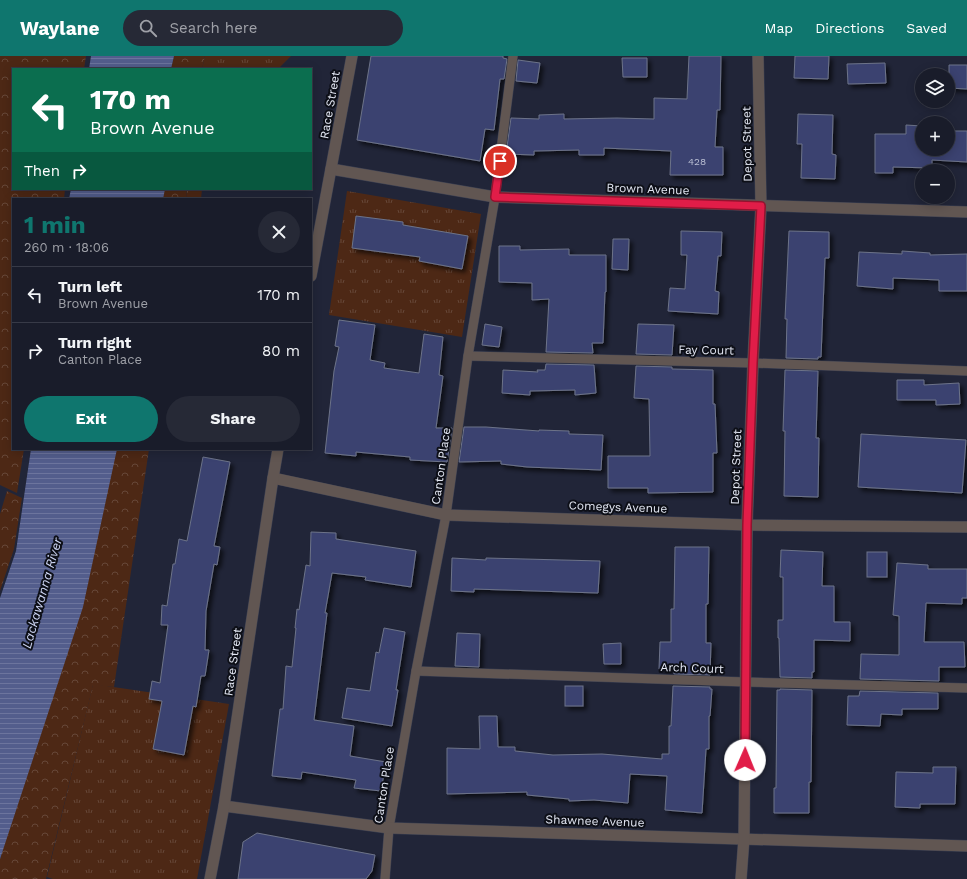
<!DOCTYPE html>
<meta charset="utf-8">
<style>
body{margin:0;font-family:"Work Sans",sans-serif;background:#262936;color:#f1f3f6;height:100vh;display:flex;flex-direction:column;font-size:15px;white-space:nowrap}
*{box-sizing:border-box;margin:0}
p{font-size:13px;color:#9fa1a8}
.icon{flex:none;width:22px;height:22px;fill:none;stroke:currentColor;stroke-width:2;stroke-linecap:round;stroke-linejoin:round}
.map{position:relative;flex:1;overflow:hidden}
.drawer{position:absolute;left:12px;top:142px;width:300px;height:252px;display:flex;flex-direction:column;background:#191c2a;border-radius:0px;box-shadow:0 2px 10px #0003,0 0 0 1px #373a47}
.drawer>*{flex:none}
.top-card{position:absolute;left:12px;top:12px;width:300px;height:122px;border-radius:0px;box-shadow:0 2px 10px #0003,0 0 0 1px #373a47;background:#0b6e4f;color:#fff;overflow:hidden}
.buttons{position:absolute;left:915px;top:12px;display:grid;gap:8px}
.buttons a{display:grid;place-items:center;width:40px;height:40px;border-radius:50%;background:#191c2a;box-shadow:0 2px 10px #0003,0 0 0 1px #373a47;font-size:20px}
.pin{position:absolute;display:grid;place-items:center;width:34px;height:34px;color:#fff;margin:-17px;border:2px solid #fff;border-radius:50%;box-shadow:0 1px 4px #0007}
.me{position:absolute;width:44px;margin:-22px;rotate:1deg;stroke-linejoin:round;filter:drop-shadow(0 0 3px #0008)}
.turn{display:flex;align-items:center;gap:14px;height:84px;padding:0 12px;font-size:18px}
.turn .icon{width:52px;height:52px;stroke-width:2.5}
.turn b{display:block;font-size:28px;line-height:34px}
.then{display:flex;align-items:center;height:38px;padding:0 12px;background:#0003;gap:8px;font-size:15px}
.round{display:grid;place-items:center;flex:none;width:42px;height:42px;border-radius:21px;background:#262936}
.summary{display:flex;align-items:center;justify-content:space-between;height:68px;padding:0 12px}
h1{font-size:24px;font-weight:700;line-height:30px;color:#0f766e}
.primary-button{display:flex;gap:8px;margin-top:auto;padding:8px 12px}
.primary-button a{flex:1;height:46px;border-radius:24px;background:#0f766e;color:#fff;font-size:16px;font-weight:700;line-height:46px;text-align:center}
.primary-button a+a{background:#262936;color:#f1f3f6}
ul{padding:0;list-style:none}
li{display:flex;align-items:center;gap:12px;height:56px;padding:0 12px;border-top:1px solid #373a47}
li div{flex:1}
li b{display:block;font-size:15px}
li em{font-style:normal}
header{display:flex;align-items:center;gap:24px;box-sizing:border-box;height:56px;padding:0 20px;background:#0f766e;color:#fff}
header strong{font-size:19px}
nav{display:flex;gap:22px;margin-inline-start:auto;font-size:14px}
.search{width:280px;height:36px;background:#262936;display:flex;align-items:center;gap:10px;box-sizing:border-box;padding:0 14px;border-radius:22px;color:#9fa1a8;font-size:15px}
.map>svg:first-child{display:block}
</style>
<header>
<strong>Waylane</strong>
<div class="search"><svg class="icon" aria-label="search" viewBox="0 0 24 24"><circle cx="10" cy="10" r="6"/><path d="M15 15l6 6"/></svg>Search here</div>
<nav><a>Map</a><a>Directions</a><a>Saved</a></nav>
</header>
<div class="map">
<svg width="967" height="823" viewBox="0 0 967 823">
<defs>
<pattern id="grass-tufts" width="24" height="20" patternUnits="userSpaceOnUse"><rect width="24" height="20" fill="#4d2815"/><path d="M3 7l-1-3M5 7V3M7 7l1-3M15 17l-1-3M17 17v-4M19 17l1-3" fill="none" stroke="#664738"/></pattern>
<pattern id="forest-crowns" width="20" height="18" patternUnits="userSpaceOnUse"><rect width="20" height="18" fill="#4d2815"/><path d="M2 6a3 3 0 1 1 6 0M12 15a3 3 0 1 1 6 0" fill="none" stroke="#664738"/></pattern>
<pattern id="water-rules" width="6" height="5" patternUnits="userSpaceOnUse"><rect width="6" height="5" fill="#535d8c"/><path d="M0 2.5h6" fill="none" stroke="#6c749d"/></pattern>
<filter id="shadow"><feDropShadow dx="3.5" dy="3.5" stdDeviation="2" flood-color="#0009"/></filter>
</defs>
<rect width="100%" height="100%" fill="#212538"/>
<g fill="url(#grass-tufts)" fill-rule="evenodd">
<path d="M205 0H291L278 13H202Z"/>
<path d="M187 133H202L201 143H186Z"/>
<path d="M347 135 481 158 462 281 329 259ZM356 160 403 166 399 198 352 192ZM424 173 467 180 462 213 419 205Z"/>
<path d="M93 628 229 648 197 823H53L47 821Z"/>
</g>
<g fill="url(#forest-crowns)">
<path d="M0 0H86L84 13H13V133H65L64 143H13V393H24L17 437 0 429Z"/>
<path d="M174 0H205L202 13H171Z"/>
<path d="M163 133H187L186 143H161Z"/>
<path d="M113 393H149L114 631 93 629 46 823H0V803Z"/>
<path d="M7 435 22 442 14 493 0 535V458Z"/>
</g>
<g fill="url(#water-rules)">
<path d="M91 0H174L171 13H89Z"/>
<path d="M71 133H165L163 143H69Z"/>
<path d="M31 393H117L83 551 0 803V542L16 495Z"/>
</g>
<g fill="#3a4370" stroke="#6d7389" filter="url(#shadow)">
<path d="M371 0H503V2L507 3 504 23H500L494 74 485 73 480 105 357 84Z"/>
<path d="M689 0H721L720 54H717L715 91H723V119H670L671 95 604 92V99H579V94L534 95V99L506 98 511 62 539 63V59L564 58V63L617 62 654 63V42L687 43Z"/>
<path d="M795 0H829L828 23 794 22Z"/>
<path d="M622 2H647V21H623Z"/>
<path d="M518 4 540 7 537 27 516 25Z"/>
<path d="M885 7 886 27 848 28 847 8Z"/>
<path d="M949 9H967V33L949 32Z"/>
<path d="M798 58 833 59 832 98 836 99 835 123 801 122 802 88H797Z"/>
<path d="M906 69 922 70V93H948V75H967V106L932 104V112L893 111V117H875V78H906Z"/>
<path d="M356 160 403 166V169L468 180 462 213 419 205 420 201 352 192Z"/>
<path d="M681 175 722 176 721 200H718L715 235 719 236 718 258 668 255 670 232 685 233 687 199H681Z"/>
<path d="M789 175 829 176V202H825L821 301H818V303L786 302 787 263H785Z"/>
<path d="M613 183H629L628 214 612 213Z"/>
<path d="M499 190H520V194L569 193V199H606V236H605L603 287H592L593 297 546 296 549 243 532 244V227L499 226Z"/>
<path d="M902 195 930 197V199L967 198V235H939V224L893 222V233L857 230 859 196 902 198Z"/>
<path d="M339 264 375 269 370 304 385 307 384 312 419 317 424 278 443 281 439 319 443 320 436 372H452L447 406 410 404V401L356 396V400L325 397 334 315 339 291 335 290Z"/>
<path d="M485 268 502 271 499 291 482 289Z"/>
<path d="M638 268 674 269 672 299 636 298Z"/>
<path d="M546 308 594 309 596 337 575 339V334L530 335V339L502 337 503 314 538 316 537 314H545Z"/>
<path d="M636 310 672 311V313L713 314V348H715L717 397H713V436L648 437V432H608V400H650L649 343 634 342Z"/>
<path d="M785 314 818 315 816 382H819L818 441 784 440 785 375H783Z"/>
<path d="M897 324H924V329L959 327 960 348 936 349V344H897Z"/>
<path d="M464 371H486L539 375V374L569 375V378L603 379 601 414 527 411 501 408V405L459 406Z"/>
<path d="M861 378 966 384 962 437 858 431Z"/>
<path d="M203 401 230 406 214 490 220 491 217 509 214 508 206 555 205 594H209L205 620H201L196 651 193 650 184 699 153 693 162 645 149 643 152 625 160 627 168 569H161L162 549 167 550 173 508H175L179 483 187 485Z"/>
<path d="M311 476 336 477V483L416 495 411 531 365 524 366 521 332 517 325 557H327L314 664 354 670 350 700 386 706 381 735 354 732 356 724 302 716 301 723 272 720 280 653H283L286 610 292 611 296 572H295L297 553 299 554 306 509 310 510Z"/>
<path d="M675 491H709L708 548H706V587H711L710 619 674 618V613H659L660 586H671V553H674Z"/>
<path d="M781 494 823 496 822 530H834V566H850V585L814 584V616H812V622L780 621 779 582H778V564H783V521H780Z"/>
<rect x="867" y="496" width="20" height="25"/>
<path d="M452 502 486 504V502L600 505 598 537 474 533V536L451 535Z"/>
<path d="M897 507 928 509V513H967V542H962V548L926 547 924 586H964L965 611H939V625L860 623 861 598 899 599V560L893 559Z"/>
<path d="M384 572 405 576 396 634H398L392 670 342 662 347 632 370 635 376 596 379 597Z"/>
<path d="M457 577 480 578 479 611 455 610Z"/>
<path d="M621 587V608H604L603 588Z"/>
<rect x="565" y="630" width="18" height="20"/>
<path d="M673 630 710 631V633H712L710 660H709V693H706L702 757 665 754 667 720 630 718 628 747 594 744 569 745V743L527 739V736L447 738V692L480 693 479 660H497L498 691H515V695L553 699 602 698 662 703V698H669V670H671Z"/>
<path d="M780 633 812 634 811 726H809V757H774V732H776L777 634H780Z"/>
<path d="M860 635 938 637V653H902V659L881 658 880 670 847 669 848 640H859Z"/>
<path d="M933 711H956L955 748H920V752L895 751 896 716 933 717Z"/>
<path d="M257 777 375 799 372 815 366 823H238L243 786Z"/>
</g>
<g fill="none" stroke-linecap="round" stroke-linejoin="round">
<defs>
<g id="service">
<path d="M468 300 753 307 967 315"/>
<path d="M416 615 746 626 967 632"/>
<path d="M385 823 389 772 416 615 446 459 468 300 495 141 513 0"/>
</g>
<g id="minor">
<path d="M331 113 495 141 967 156"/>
<path d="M311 220 352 0"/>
<path d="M273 422 446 459 747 469 967 471"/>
<path d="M224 750 389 772 967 790"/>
<path d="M210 823 224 750 273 422 278 393"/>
<path d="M741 823 744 782 747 469 753 307 761 150 758 0"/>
</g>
</defs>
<use href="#service" stroke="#3c4052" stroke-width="10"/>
<use href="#minor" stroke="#3c4052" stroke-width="12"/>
<use href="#service" stroke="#615652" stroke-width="9"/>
<use href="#minor" stroke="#615652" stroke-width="11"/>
</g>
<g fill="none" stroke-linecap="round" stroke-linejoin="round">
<defs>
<path id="route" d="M500 105 495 141 761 150 753 307 747 469 745 704"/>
</defs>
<use href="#route" stroke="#92132f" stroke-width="10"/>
<use href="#route" stroke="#e11d48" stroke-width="7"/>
</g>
<g text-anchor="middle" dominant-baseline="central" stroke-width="4" stroke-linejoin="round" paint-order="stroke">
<g font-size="10" fill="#babfd3">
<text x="697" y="105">428</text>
</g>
<g font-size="12" fill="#e4e8f4" stroke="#0d0f17">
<text transform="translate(330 49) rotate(-80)">Race Street</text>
<text transform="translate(747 88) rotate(-91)">Depot Street</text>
<text transform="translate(648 133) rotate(2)">Brown Avenue</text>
<text transform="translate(706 294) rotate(1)">Fay Court</text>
<text transform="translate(441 410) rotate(-82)">Canton Place</text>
<text transform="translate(736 411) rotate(-88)">Depot Street</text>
<text transform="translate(618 451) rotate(2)">Comegys Avenue</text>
<text transform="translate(233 606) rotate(-82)">Race Street</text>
<text transform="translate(692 612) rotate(2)">Arch Court</text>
<text transform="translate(384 729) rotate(-81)">Canton Place</text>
<text transform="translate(595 765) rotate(2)">Shawnee Avenue</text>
</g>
<g font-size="13" font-style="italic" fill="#ced6f4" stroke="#0d0f17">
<text transform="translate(42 537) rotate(-74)">Lackawanna River</text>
</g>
</g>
</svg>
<div class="buttons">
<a><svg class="icon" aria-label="layers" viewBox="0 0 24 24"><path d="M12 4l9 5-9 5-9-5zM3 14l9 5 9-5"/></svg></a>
<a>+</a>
<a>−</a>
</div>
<div class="pin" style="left:500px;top:105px;background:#d93025"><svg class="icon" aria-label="arrive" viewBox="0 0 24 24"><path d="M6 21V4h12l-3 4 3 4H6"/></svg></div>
<svg class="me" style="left:745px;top:704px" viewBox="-20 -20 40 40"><circle r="19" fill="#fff"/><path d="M0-13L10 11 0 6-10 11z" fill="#e11d48"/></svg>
<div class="top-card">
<div class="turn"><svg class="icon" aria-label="left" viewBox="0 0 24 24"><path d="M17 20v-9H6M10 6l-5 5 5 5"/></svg><div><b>170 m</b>Brown Avenue</div></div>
<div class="then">Then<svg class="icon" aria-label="right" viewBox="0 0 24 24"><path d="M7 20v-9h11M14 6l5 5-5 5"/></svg></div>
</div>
<section class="drawer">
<div class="summary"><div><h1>1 min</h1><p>260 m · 18:06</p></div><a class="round"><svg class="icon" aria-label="close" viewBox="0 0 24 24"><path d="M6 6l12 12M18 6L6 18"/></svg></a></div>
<ul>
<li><svg class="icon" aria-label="left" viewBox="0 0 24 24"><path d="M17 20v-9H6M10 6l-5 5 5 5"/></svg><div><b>Turn left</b><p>Brown Avenue</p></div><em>170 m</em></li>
<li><svg class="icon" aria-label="right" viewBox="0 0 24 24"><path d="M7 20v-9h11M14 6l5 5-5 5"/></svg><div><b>Turn right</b><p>Canton Place</p></div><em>80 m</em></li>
</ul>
<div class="primary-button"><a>Exit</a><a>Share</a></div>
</section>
</div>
